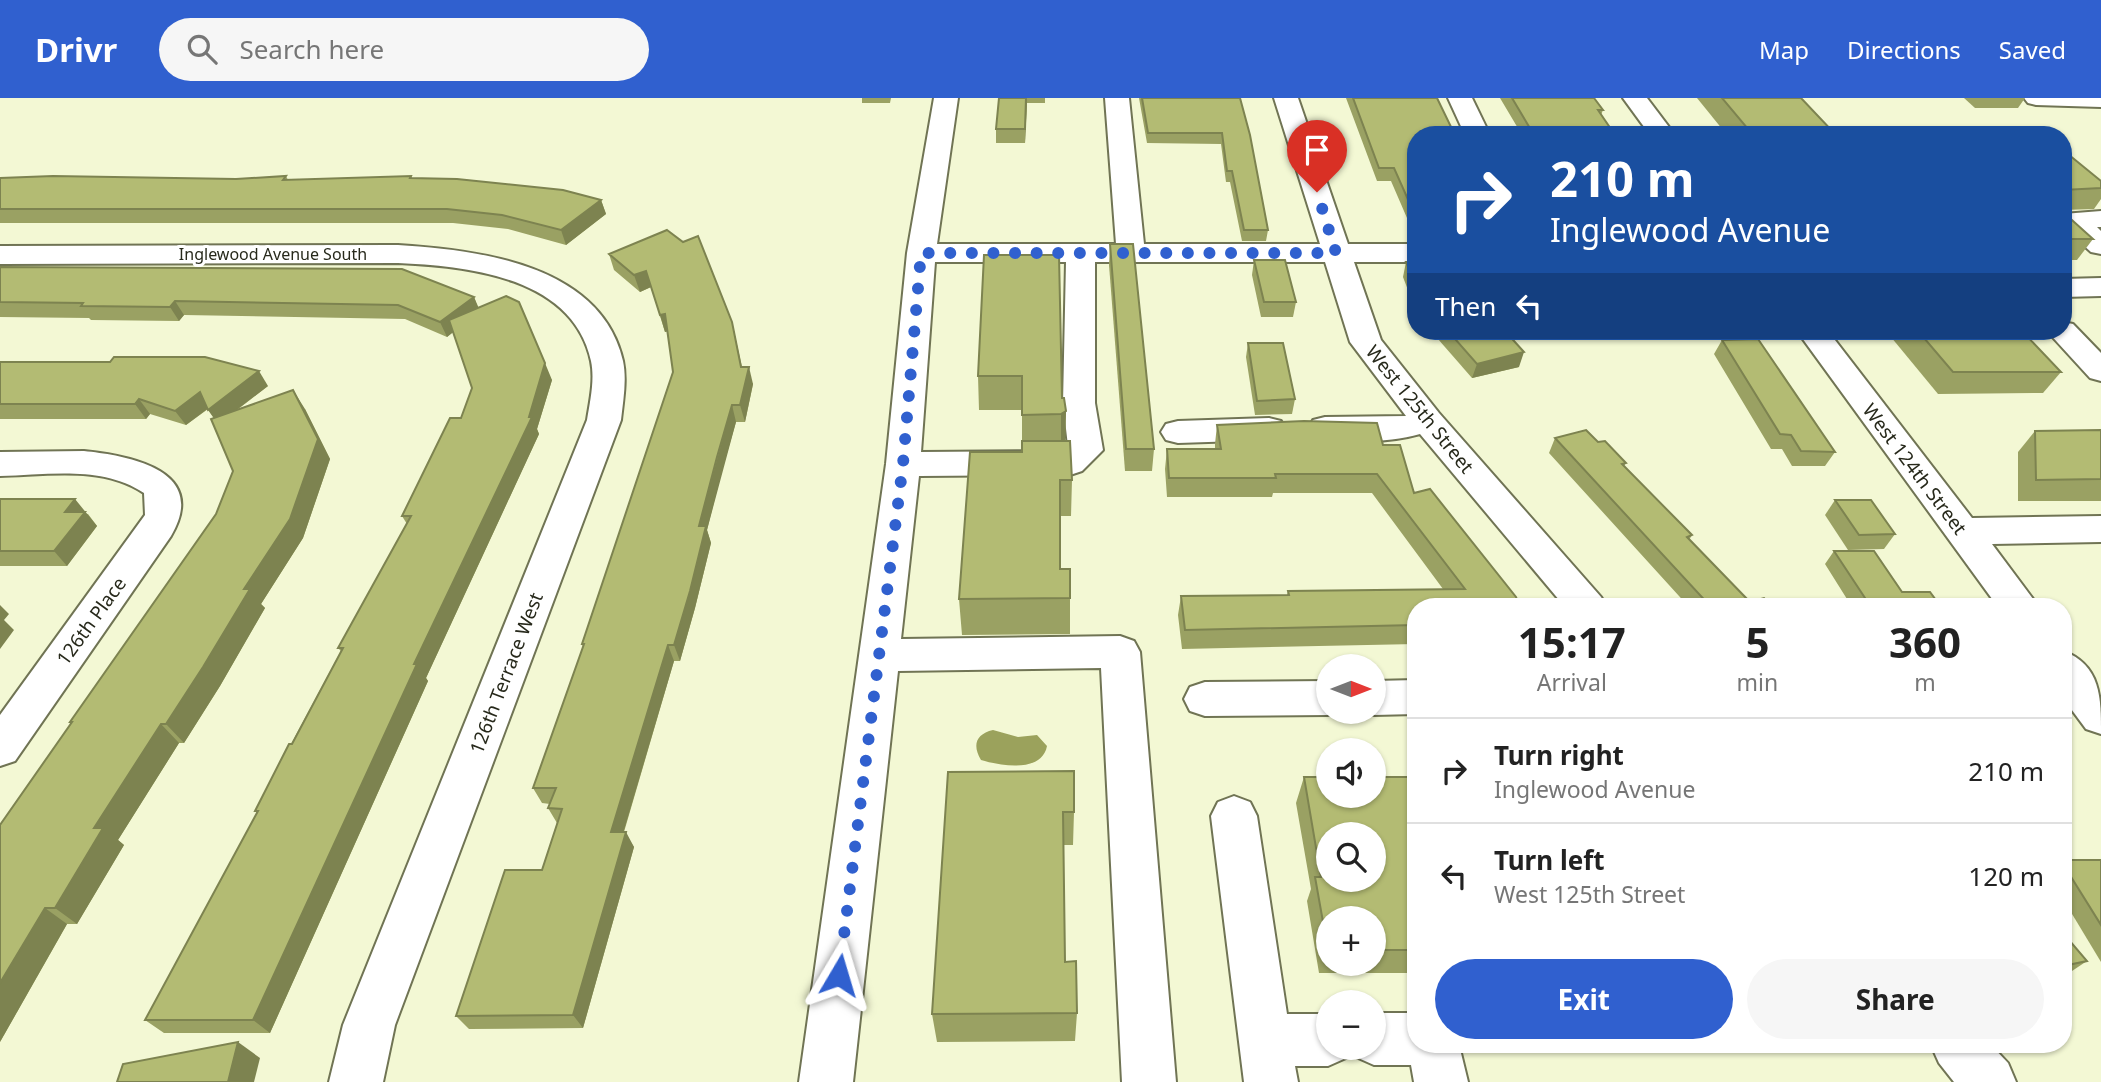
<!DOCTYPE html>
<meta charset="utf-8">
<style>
body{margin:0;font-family:"Noto Sans",sans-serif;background:#f6f6f6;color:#222;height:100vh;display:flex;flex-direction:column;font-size:26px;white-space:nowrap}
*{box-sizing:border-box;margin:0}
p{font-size:23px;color:#767676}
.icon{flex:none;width:38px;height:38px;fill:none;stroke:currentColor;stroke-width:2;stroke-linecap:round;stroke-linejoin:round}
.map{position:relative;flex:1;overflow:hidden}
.panel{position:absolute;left:1407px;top:500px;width:665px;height:455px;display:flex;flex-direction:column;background:#fff;border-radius:28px;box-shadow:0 2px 5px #0004}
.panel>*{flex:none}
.guide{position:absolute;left:1407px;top:28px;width:665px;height:214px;border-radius:28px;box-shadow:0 2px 5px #0004;background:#1a4fa0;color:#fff;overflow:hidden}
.needle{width:46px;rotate:90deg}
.controls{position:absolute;left:1316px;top:556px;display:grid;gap:14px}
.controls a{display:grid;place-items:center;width:70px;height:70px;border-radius:50%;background:#fff;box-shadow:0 2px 5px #0004;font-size:35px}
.pin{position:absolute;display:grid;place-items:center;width:60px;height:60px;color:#fff;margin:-72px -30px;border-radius:50% 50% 50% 0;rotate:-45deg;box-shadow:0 0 7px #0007}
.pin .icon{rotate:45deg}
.me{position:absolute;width:77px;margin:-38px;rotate:7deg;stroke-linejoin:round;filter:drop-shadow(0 0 5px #0008)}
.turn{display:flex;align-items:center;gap:24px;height:147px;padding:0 28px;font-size:32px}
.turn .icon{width:91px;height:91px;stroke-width:2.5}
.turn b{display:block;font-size:49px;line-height:60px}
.then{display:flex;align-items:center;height:66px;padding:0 28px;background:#0003;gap:14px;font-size:26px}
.eta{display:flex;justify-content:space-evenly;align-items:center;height:119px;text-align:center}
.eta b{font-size:42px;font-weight:700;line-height:49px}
.button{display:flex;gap:14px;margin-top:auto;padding:14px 28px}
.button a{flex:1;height:80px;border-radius:42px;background:#3060cf;color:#fff;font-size:28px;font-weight:700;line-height:80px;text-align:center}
.button a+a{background:#f6f6f6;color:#222}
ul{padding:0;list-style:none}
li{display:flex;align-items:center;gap:21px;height:105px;padding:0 28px;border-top:2px solid #e0e0e0}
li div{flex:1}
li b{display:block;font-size:26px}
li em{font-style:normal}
header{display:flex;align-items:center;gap:42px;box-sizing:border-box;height:98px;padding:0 35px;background:#3060cf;color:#fff}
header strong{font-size:33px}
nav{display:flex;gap:38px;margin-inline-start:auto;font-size:24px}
.search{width:490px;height:63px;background:#f6f6f6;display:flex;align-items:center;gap:18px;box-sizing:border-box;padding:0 24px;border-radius:38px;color:#767676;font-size:26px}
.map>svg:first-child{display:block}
</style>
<header>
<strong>Drivr</strong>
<div class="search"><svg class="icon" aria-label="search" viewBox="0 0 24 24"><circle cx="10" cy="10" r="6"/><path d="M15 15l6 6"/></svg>Search here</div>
<nav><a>Map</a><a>Directions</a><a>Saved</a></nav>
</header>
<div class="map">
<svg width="2101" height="984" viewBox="0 0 2101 984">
<rect width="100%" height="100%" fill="#f3f8d4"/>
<path fill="#9ba25c" d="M993 632 1018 639 1037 637 1047 648C1042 675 1001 668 981 662 972 647 976 636 993 632Z"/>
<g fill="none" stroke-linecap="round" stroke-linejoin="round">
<defs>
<g id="minor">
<path d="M934 0H958L937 146H1116L1105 0H1129L1144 146H1320L1274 0H1298L1348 146H1416V164H1354L1381 242 1439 315 1601 499 1607 509H1565L1420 336C1388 345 1345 346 1313 338L1308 330 1313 322 1325 319 1406 318 1350 244 1325 164H1095V305L1103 352 1082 373 1070 377 919 378 901 541 1120 538 1134 543 1140 554 1176 984H1122L1101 570 898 573 853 984H799L886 366 907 155ZM935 164H1066L1063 305 1068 348 1062 353 921 354Z"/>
<path d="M1448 0H1472L1490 37H1465Z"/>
<path d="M1623 0H1647L1675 37H1650Z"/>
<path d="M2024 0H2101V9L2036 7 2028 5Z"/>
<path d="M2101 113V129H2097L2101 133V156L2091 154 2063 129V116Z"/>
<path d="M398 147C480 152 601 167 623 263 627 282 623 303 621 322L395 927 383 984H329L343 927 587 322C590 303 595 282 591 263 573 179 468 168 398 165L0 166V148Z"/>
<path d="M2101 180V198L2063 199V181Z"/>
<path d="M2063 224 2073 226 2101 255V283L2090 280 2047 233H2063Z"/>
<path d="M1797 233H1828L1972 420 2101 418V444L1992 446 2039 509H1998Z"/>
<path d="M1269 320 1281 323 1286 331 1281 339 1269 342 1178 345 1166 342 1161 334 1166 326 1178 323Z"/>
<path d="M84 353C132 358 209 373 171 438L15 663 0 668V617L145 417 144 395C102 367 48 377 0 378V354Z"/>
<path d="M2063 553C2101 567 2101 600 2101 636L2086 631 2063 600Z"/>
<path d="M1416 582V616L1374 617 1366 614H1374V583Z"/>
<path d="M1328 583V614H1336L1328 617 1205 618 1190 613 1184 601 1190 589 1205 584Z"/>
<path d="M1234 698 1250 704 1257 718 1287 916H1328V950H1350L1346 960 1328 968H1295L1298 984H1244L1211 718 1218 704Z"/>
<path d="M1374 915H1416V947H1459L1468 984H1414L1411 967H1374L1356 959 1352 950H1374Z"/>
<path d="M1931 947H1991L2008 965 2016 984H1954L1939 965Z"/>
</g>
</defs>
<use href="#minor" stroke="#707454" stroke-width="4"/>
<use href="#minor" fill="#fff" fill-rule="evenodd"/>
</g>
<g fill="#9aa163" fill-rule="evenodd">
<path d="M862 0H891L890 5H862Z"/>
<path d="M999 0H1045V5H1027L1025 45H996V31Z"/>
<path d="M1139 0H1240L1268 132 1266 143H1242L1230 84H1226L1221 46 1147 45Z"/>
<path d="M1346 0H1437L1453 33 1452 37H1416V119L1407 120 1391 83H1377Z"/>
<path d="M1500 0H1594L1603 12 1601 17 1615 37H1522Z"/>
<path d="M1697 0H1801L1836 37H1727Z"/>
<path d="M1964 0H2025L2018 10H1975Z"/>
<path d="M2063 52 2101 83V101L2094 111 2063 112Z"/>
<path d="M286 78 288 82 411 78 412 80 601 102 606 116 566 147 508 131 453 125H0V80L236 81Z"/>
<path d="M2063 141H2093L2077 162H2063Z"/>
<path d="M1110 146 1154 351 1152 373H1125L1109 167Z"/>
<path d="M609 156 732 224 742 269 753 286 745 324H736L721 376 707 432 711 445 695 510 680 563H674L624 734 634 749 583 930 469 931 456 918 542 772 557 725 548 710 550 706 542 705 533 690 583 549 582 546 673 274 667 233 665 234 651 189 640 194 614 172Z"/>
<path d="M984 157 1062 300 1066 313 1065 343 1072 382 1071 418H1060V471L1070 500V536L962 537 959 501 1022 354V312H979L978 278Z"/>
<path d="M1254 162 1296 204 1293 219H1261L1252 177Z"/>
<path d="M1406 164H1416V213L1403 179Z"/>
<path d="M0 169 474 199 478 210 552 282 537 331 539 336 426 580 428 583 270 935H164L145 922 257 715 255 713 341 553 338 550 407 426 402 418 461 320 472 290 453 234 447 239 405 221 184 217 179 223 91 222 89 220 0 219Z"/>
<path d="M1431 233H1505L1519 269 1472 280Z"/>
<path d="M1886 233H2022L2061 274 2043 295 1938 296Z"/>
<path d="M1722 242 1835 354 1825 368H1792L1782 351H1771L1714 256Z"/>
<path d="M1248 245 1295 301 1292 316 1255 317 1246 259Z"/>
<path d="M0 264 268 288 237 312 305 311 330 361 303 440 261 506 265 510 220 588 184 645H179L118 742 124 747 77 826H67L0 944 71 626 70 624 216 416 233 373 214 320 208 311 186 327 150 316 146 321H0Z"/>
<path d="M1217 327 1383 347 1414 395 1516 499 1416 509V546L1182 551 1178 517 1181 498 1287 497 1288 493 1443 491 1372 395H1273L1272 399H1167L1165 371 1167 351H1215V346Z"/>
<path d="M2101 332V403H2018V354L2035 333Z"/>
<path d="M1555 340 1598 344 1626 365 1624 368 1692 437 1689 442 1750 504 1773 509H1689L1549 355Z"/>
<path d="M0 401 88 416 97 428 67 468H0Z"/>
<path d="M1835 402 1895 436 1884 451 1848 452 1825 417Z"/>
<path d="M1834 453 1902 494 1941 509H1852L1825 466Z"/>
<path d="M948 674 1074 714 1073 747H1063L1065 864 1077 915 1075 943 937 944 932 916Z"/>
<path d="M1304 679 1416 707V875H1319L1307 803 1311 791 1296 705ZM1328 821H1374V866H1328Z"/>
<path d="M2063 762H2101V864L2063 801Z"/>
<path d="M2063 835 2087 863 2072 873 2063 875Z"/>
</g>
<g fill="#7d8350">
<path d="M1026 0H1027L1025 45V31Z"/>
<path d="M601 102 606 116 566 147 561 132Z"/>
<path d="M646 173 651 189 640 194 634 177Z"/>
<path d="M474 199 480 213 447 239 440 224Z"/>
<path d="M175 203 184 217 179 223 170 209Z"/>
<path d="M665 216 670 233 665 234 660 217Z"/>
<path d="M1524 254 1519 269 1472 280 1477 266Z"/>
<path d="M545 265 552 282 537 331 539 336 426 580 428 583 270 935 253 922 414 566Z"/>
<path d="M749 269 753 286 745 324 740 307Z"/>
<path d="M259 273 268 288 218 326 208 312Z"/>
<path d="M293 292 305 311 330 361 303 440 261 506 265 510 220 588 184 645 166 626 244 491Z"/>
<path d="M200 294 210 309 186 327 175 313Z"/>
<path d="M139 301 150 316 146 321 135 306Z"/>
<path d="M732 307 736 324 707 432 711 445 695 510 680 563 674 547 699 428Z"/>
<path d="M1066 313 1065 347 1061 350V316Z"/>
<path d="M75 401 97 428 67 468 54 453 65 414Z"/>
<path d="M0 507 9 516 4 522 14 532 0 551Z"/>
<path d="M668 547 674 563 619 749 611 734Z"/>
<path d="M161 626 179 645 118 742 124 747 77 826 55 810 94 730Z"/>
<path d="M626 734 634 749 583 930 573 917Z"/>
<path d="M45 810 67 826 0 944V885Z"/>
<path d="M238 944 260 960 254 984H228Z"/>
</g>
<g fill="#b3bb73" stroke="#7d8350" stroke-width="2" fill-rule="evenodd">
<path d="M999 0H1026L1025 31H996Z"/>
<path d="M1142 0H1240L1250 37 1268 132H1244L1232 73H1227L1222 35H1148Z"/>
<path d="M1353 0H1437L1453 33H1421L1423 37H1416V106H1410L1394 70H1379Z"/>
<path d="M1512 0H1594L1603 12H1598L1615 37H1534Z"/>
<path d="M1722 0H1801L1836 37H1753Z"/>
<path d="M2063 52 2101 83V90L2063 92Z"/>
<path d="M53 78 236 81 286 78 283 82 411 78 410 80 457 81 563 92 601 102 561 132 502 117 447 111H0V80Z"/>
<path d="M2063 114 2093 141H2063Z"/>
<path d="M667 132 683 144 698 138 732 224 741 269H749L740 307H732L717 359 699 428H706L690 493 674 547H668L611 734H626L573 917 456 918 505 772H542L562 711 548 710 556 690H533L584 546H582L673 274 665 216 660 217 646 173 634 177 609 156Z"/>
<path d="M1110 146H1133L1154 351H1126Z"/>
<path d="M984 157H1059L1062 300H1064L1066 313 1061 316 1022 317V278H978Z"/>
<path d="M1254 162H1285L1296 204H1264Z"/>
<path d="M1406 164H1416V188Z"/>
<path d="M0 169 402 171 474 199 440 224 398 207 175 203 170 209 81 208 83 205 0 204Z"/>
<path d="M506 198 519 204 545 265 529 319H532L414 566H417L253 922H145L258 713H255L289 646H292L343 550H338L411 418H402L450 320H461L472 290 449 222Z"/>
<path d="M1448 233H1505L1524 254 1477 266Z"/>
<path d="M1918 233H2022L2061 274H1953Z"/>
<path d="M1758 241 1835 354 1801 353 1791 337 1780 336 1722 242Z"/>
<path d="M1248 245H1283L1295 301 1257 303Z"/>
<path d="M114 259H205L259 273 208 312 200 294 175 313 139 301 135 306H0V264H110Z"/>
<path d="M293 292 318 341 290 421 244 491H250L203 569 166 626H161L94 730H103L55 810H45L0 885V727L72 624H70L216 416 233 373 211 321Z"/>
<path d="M1304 323 1377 325 1383 347H1400L1414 395 1430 391 1516 499 1520 509H1416V527L1185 532 1181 498 1289 497 1288 493 1465 491 1377 376H1275L1276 380H1169L1167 351H1221L1217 327Z"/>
<path d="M1586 332 1598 344 1605 343 1626 365 1622 366 1692 437 1687 439 1750 504 1764 500 1773 509H1711L1555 340Z"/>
<path d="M2101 332V381L2036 382 2035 333Z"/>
<path d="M1022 343H1070L1072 382H1060V471H1070V500L959 501 970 354H1022Z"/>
<path d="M0 401H75L65 414H85L54 453H0Z"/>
<path d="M1835 402H1871L1895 436 1859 437Z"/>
<path d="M1834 453H1874L1902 494H1930L1941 509H1871Z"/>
<path d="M1074 673V714H1063L1065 864 1076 863 1077 915 932 916 948 674Z"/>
<path d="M1304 679H1328V698H1374V679H1409L1416 707V852H1374V821H1328V852L1315 779H1321ZM1328 737H1374V782H1328Z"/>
<path d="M2063 762H2101V827L2063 766Z"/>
<path d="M2063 835 2087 863 2063 868Z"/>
<path d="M238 944 228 984H117L123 966Z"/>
</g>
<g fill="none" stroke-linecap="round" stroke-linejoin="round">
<path stroke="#3060cf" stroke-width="12" stroke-dasharray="0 21.6" d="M839 877 903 366 921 155H1336L1317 94"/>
</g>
<g text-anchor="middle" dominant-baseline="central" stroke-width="6" stroke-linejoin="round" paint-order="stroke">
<g font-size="16" fill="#27291b" stroke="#fff">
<text x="273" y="156">Inglewood Avenue South</text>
</g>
<g font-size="19" fill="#27291b" stroke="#fff">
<text transform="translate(1420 311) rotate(51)">West 125th Street</text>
<text transform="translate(1915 371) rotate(53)">West 124th Street</text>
<text transform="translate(91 523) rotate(-54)">126th Place</text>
<text transform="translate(506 575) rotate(-69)">126th Terrace West</text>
</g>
</g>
</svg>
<div class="controls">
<a><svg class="needle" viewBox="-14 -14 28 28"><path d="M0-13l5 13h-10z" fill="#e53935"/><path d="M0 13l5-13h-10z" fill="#767676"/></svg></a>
<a><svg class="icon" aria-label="sound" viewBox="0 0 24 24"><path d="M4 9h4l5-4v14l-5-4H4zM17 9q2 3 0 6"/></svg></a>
<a><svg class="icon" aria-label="search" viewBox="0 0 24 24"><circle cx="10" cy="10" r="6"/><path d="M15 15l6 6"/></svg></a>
<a>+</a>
<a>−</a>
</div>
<div class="pin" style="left:1317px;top:94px;background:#d93025"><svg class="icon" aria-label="arrive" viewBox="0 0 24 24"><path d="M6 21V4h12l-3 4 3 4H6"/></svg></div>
<svg class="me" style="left:839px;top:877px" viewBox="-20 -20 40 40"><path d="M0-17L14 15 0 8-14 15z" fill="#3060cf" stroke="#fff" stroke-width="4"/></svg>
<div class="guide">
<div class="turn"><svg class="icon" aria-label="right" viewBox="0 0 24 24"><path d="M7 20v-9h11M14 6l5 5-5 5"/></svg><div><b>210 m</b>Inglewood Avenue</div></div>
<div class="then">Then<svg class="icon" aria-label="left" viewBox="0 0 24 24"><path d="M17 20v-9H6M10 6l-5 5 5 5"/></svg></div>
</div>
<section class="panel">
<div class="eta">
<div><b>15:17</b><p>Arrival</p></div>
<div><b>5</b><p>min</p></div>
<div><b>360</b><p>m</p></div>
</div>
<ul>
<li><svg class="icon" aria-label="right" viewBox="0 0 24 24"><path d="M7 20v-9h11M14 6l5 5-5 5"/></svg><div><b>Turn right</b><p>Inglewood Avenue</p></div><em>210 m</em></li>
<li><svg class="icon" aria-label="left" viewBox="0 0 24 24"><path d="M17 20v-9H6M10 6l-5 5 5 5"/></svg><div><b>Turn left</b><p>West 125th Street</p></div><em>120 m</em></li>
</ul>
<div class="button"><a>Exit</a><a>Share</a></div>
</section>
</div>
